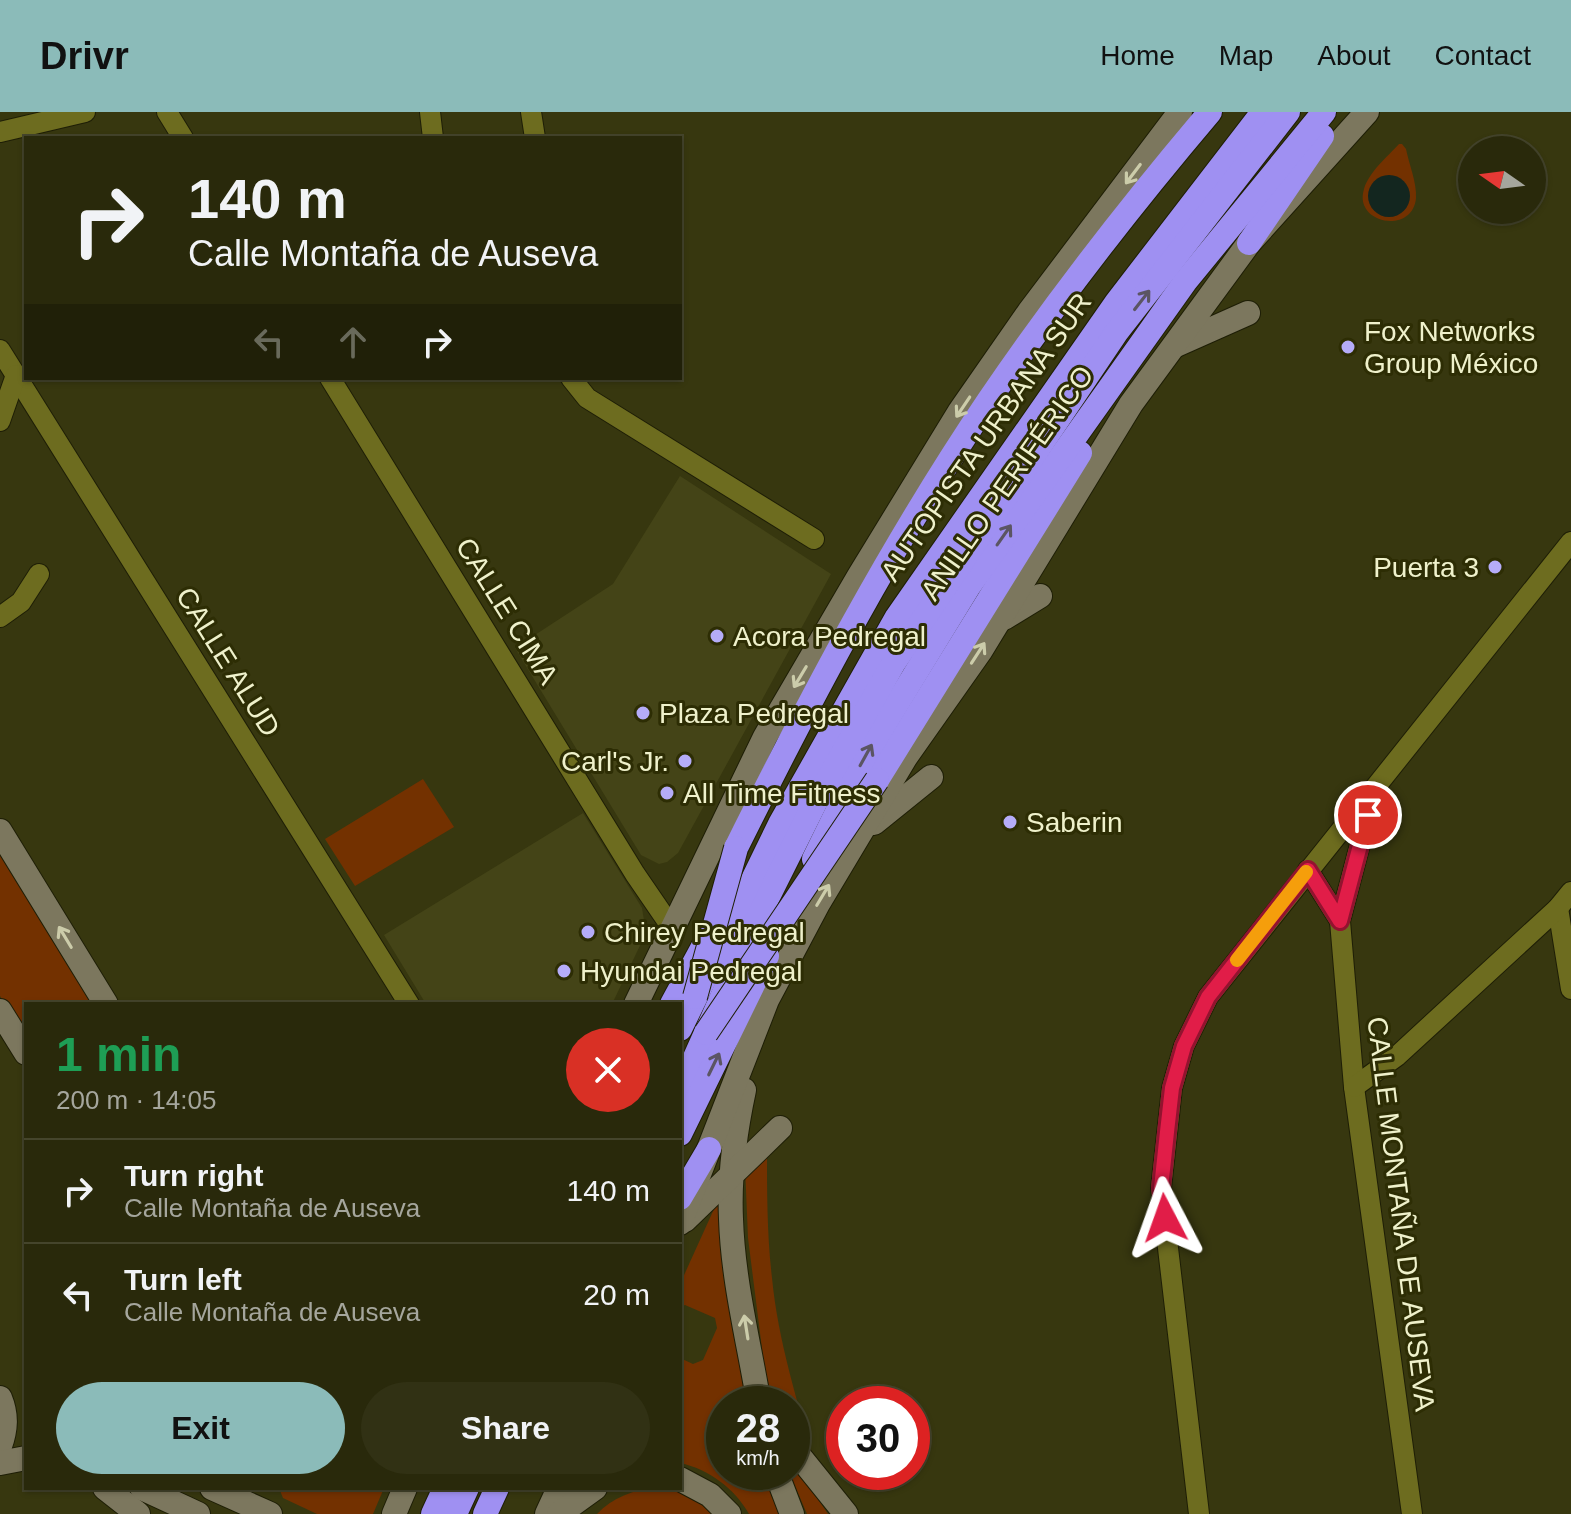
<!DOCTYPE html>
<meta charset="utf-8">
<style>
body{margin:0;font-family:Helvetica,sans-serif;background:#313114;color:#f1f3f6;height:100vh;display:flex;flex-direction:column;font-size:30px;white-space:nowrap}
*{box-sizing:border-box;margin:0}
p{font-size:26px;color:#a5a69d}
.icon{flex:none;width:44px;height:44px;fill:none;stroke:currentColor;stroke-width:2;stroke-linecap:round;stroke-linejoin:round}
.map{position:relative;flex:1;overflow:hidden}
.drawer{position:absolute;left:24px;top:890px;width:658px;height:488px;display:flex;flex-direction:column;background:#29290b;border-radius:0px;box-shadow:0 2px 6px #0004,0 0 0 2px #45452c}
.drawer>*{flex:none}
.top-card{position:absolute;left:24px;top:24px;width:658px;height:244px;border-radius:0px;box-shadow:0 2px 6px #0004,0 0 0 2px #45452c;background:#29290b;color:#f1f3f6;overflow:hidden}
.needle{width:52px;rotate:284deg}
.controls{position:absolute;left:1458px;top:24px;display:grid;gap:16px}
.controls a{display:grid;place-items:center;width:88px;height:88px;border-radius:50%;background:#29290b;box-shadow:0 2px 6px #0004,0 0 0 2px #45452c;font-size:40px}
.speed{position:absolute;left:706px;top:1274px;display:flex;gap:16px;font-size:40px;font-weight:700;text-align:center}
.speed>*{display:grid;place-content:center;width:104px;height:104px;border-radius:50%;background:#29290b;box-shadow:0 2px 6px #0004,0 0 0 2px #45452c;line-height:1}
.speed small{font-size:20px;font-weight:400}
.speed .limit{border:12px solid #d22;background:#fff;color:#111}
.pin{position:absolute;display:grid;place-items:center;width:68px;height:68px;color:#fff;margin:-34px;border:4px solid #fff;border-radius:50%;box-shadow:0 2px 8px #0007}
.me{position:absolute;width:88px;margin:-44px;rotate:356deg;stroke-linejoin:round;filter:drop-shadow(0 0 6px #0008)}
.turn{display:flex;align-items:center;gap:28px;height:168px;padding:0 32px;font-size:36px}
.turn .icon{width:104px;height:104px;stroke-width:2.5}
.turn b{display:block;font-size:56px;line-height:68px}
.lanes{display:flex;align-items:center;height:76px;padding:0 32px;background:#0003;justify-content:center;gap:40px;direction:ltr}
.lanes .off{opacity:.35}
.round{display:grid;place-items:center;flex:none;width:84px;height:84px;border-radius:42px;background:#313114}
.head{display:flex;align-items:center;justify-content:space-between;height:136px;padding:0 32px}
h1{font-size:48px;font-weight:800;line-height:60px;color:#1e9e55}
.primary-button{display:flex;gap:16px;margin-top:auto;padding:16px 32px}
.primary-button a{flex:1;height:92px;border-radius:48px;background:#8bbbb9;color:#111;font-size:32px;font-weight:800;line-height:92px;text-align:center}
.primary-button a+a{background:#313114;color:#f1f3f6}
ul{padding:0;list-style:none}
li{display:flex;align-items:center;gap:24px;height:104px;padding:0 32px;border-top:2px solid #45452c}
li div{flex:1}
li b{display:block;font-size:30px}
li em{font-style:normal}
header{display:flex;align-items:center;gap:48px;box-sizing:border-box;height:112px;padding:0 40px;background:#8bbbb9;color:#111}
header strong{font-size:38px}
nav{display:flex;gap:44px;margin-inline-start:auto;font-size:28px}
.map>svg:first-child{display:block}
</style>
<header>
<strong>Drivr</strong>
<nav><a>Home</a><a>Map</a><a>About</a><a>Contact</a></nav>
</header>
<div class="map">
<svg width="1571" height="1402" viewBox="0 0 1571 1402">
<rect width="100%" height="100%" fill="#37370f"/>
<g fill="#444417">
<path d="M680 364 831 462 678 741 667 750 659 752 641 743 515 536 613 472Z"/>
<path d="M583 701 642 796 646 821 612 892H426L384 823Z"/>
</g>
<g fill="#733100">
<path d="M1399 32H1402L1406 37C1409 52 1417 71 1416 86 1413 123 1353 112 1364 77 1369 60 1387 45 1399 32Z"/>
<path d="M423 667 454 715 355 774 325 727Z"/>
<path d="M0 742 92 892H26V926L0 884Z"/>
<path d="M767 1037C767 1080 767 1123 772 1166 778 1229 798 1291 815 1352L792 1323V1292H769L748 1126 745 1054Z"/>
<path d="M719 1086 749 1292H724V1360H763L779 1402H749C735 1377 709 1357 680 1351V1246L693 1252 703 1248 717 1216 715 1206 685 1193 680 1195V1172Z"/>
<path d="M792 1349 828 1402H807L789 1360H792Z"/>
<path d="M279 1376H384L373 1402H317L283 1386Z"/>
<path d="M656 1376 686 1381 717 1402H597C612 1386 634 1377 656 1376Z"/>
</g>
<circle fill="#13261f" cx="1389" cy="84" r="21"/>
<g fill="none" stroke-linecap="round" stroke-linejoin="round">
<defs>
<g id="street">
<path d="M167 0 183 26"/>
<path d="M430 0 433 26"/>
<path d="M531 0 535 26"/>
<path d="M0 20 85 0"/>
<path d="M0 238 409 892"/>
<path d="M330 266 635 762 672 816"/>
<path d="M571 266 587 286 814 427"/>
<path d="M0 309 16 263"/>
<path d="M0 505 21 490 39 462"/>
<path d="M1373 683 1340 809 1354 975 1412 1402"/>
<path d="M1308 758 1340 809"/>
<path d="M1558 796 1571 877"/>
<path d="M1354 975 1397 944 1558 796 1571 780"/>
<path d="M1199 1402 1161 1076 1172 976 1184 934 1208 885 1571 430"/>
</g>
<g id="secondary">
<path d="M1176 233 1248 201"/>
<path d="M1004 506 1040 484"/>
<path d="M874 711 931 665"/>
<path d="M0 719 106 892"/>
<path d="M636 892 765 625 859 464 960 299 1029 200 1180 0"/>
<path d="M0 899 26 941"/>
<path d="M744 978C735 1020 729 1064 731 1107 733 1169 749 1231 759 1292"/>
<path d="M685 1108 780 1016"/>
<path d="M680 1111 767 888 819 790 905 646 981 538 1131 292 1249 131 1367 0"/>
<path d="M0 1286C7 1303 6 1317 0 1334"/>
<path d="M792 1335 846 1402"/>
<path d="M0 1351 26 1346"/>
<path d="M776 1360 792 1402"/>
<path d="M680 1367 710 1383 729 1402"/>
<path d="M105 1376 138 1402"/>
<path d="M142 1376 198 1402"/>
<path d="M212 1376 270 1402"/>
<path d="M394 1402 405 1376"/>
<path d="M547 1402 559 1376"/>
<path d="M559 1402 595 1376"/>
</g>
<g id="highway">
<path d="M1249 131 1322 24"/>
<path d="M877 668 1080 341"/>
<path d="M736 736C812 583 893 430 989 288 1057 188 1132 92 1210 0"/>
<path d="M814 747 863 647 969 474 1185 170 1324 0"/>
<path d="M672 892 704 833"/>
<path d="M680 917 780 712 897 505 1116 191 1263 0"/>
<path d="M680 979 757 807 816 689 893 552 1116 221 1288 0"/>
<path d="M680 1022 767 844"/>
<path d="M680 1086 709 1037"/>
<path d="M433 1402 445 1376"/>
<path d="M455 1402 467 1376"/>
<path d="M485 1402 497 1376"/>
</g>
</defs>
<use href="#street" stroke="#1e1e06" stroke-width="22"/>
<use href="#secondary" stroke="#1e1e06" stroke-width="26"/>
<use href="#highway" stroke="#1e1e06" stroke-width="26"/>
<use href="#street" stroke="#6d6c1f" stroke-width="20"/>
<use href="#secondary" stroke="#7c775e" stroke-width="24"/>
<use href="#highway" stroke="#9f90f2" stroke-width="24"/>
<defs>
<g id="highway-bridge">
<path d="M695 885 736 736"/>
<path d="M706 921 877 668"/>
</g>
</defs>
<use href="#highway-bridge" stroke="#1e1e06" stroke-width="26" stroke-linecap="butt"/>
<use href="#highway-bridge" stroke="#9f90f2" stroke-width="24"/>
</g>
<defs><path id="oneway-shaft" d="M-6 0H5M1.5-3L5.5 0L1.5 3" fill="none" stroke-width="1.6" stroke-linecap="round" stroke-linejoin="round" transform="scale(2)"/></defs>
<g stroke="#cca">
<use href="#oneway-shaft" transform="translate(1133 62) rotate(127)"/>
<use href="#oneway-shaft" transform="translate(963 295) rotate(124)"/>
<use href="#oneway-shaft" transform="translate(978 541) rotate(-57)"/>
<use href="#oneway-shaft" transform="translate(800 565) rotate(121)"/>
<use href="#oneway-shaft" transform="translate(823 783) rotate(-59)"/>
<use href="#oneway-shaft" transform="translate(65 825) rotate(-121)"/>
<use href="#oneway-shaft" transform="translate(746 1215) rotate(-99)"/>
</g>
<g stroke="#5b5563">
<use href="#oneway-shaft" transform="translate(1142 188) rotate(-52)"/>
<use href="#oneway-shaft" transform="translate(1004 423) rotate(-55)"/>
<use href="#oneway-shaft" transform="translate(866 643) rotate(-61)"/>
<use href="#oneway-shaft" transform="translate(714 952) rotate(-64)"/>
</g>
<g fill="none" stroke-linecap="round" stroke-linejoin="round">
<defs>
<path id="route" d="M1165 1106 1161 1076 1167 1020 1172 976 1184 934 1208 885 1308 758 1340 809 1368 703"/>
</defs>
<use href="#route" stroke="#92132f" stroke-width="20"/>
<use href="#route" stroke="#e11d48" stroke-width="14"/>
<path stroke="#f59e0b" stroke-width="14" d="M1237 848 1306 760"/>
</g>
<g fill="#b5acf8" stroke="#2d2d04" stroke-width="3">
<circle cx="1348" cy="235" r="8"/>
<circle cx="1495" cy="455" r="8"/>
<circle cx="717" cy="524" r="8"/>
<circle cx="643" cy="601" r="8"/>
<circle cx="685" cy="649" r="8"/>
<circle cx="667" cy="681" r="8"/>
<circle cx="1010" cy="710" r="8"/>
<circle cx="588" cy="820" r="8"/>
<circle cx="564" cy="859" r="8"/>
</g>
<g text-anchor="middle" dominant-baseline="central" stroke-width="6" stroke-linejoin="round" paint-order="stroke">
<g font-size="28" fill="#eff1cb" stroke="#2d2d04" text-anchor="start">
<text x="1364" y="219">Fox Networks<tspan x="1364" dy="32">Group México</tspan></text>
<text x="1479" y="455" text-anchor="end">Puerta 3</text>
<text x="733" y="524">Acora Pedregal</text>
<text x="659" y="601">Plaza Pedregal</text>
<text x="669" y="649" text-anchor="end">Carl's Jr.</text>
<text x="683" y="681">All Time Fitness</text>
<text x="1026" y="710">Saberin</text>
<text x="604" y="820">Chirey Pedregal</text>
<text x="580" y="859">Hyundai Pedregal</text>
</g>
<g font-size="28" fill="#eff1cb" stroke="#2d2d04">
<text transform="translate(986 325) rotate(-55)">AUTOPISTA URBANA SUR</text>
<text transform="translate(1007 371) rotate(-55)">ANILLO PERIFÉRICO</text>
<text transform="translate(507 499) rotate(58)">CALLE CIMA</text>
<text transform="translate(228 550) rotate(58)">CALLE ALUD</text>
<text transform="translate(1401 1102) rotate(83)">CALLE MONTAÑA DE AUSEVA</text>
</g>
</g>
</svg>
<div class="controls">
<a><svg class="needle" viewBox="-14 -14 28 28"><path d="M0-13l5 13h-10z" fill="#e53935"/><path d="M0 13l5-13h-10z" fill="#a5a69d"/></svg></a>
</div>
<div class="speed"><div>28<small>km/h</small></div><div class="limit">30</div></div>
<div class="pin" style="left:1368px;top:703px;background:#d93025"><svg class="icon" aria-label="arrive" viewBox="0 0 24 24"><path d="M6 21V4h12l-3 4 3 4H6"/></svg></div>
<svg class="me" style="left:1165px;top:1106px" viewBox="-20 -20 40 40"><path d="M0-17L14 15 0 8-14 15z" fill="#e11d48" stroke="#fff" stroke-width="4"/></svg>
<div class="top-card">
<div class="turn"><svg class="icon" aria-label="right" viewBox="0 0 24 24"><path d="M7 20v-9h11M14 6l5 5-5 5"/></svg><div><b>140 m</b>Calle Montaña de Auseva</div></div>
<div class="lanes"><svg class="icon off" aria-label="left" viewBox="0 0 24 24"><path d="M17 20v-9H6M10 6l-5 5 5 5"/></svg><svg class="icon off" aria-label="ahead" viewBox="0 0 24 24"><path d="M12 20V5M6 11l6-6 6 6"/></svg><svg class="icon" aria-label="right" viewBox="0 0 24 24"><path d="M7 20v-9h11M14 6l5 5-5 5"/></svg></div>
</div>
<section class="drawer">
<div class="head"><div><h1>1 min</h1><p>200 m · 14:05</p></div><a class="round" style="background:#d93025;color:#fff"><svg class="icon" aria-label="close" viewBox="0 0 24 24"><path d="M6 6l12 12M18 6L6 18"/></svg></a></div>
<ul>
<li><svg class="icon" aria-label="right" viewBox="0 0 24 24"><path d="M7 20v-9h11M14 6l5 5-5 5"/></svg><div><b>Turn right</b><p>Calle Montaña de Auseva</p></div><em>140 m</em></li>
<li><svg class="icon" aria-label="left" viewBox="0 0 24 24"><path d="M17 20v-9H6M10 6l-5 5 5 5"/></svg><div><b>Turn left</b><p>Calle Montaña de Auseva</p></div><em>20 m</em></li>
</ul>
<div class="primary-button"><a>Exit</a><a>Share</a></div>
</section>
</div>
